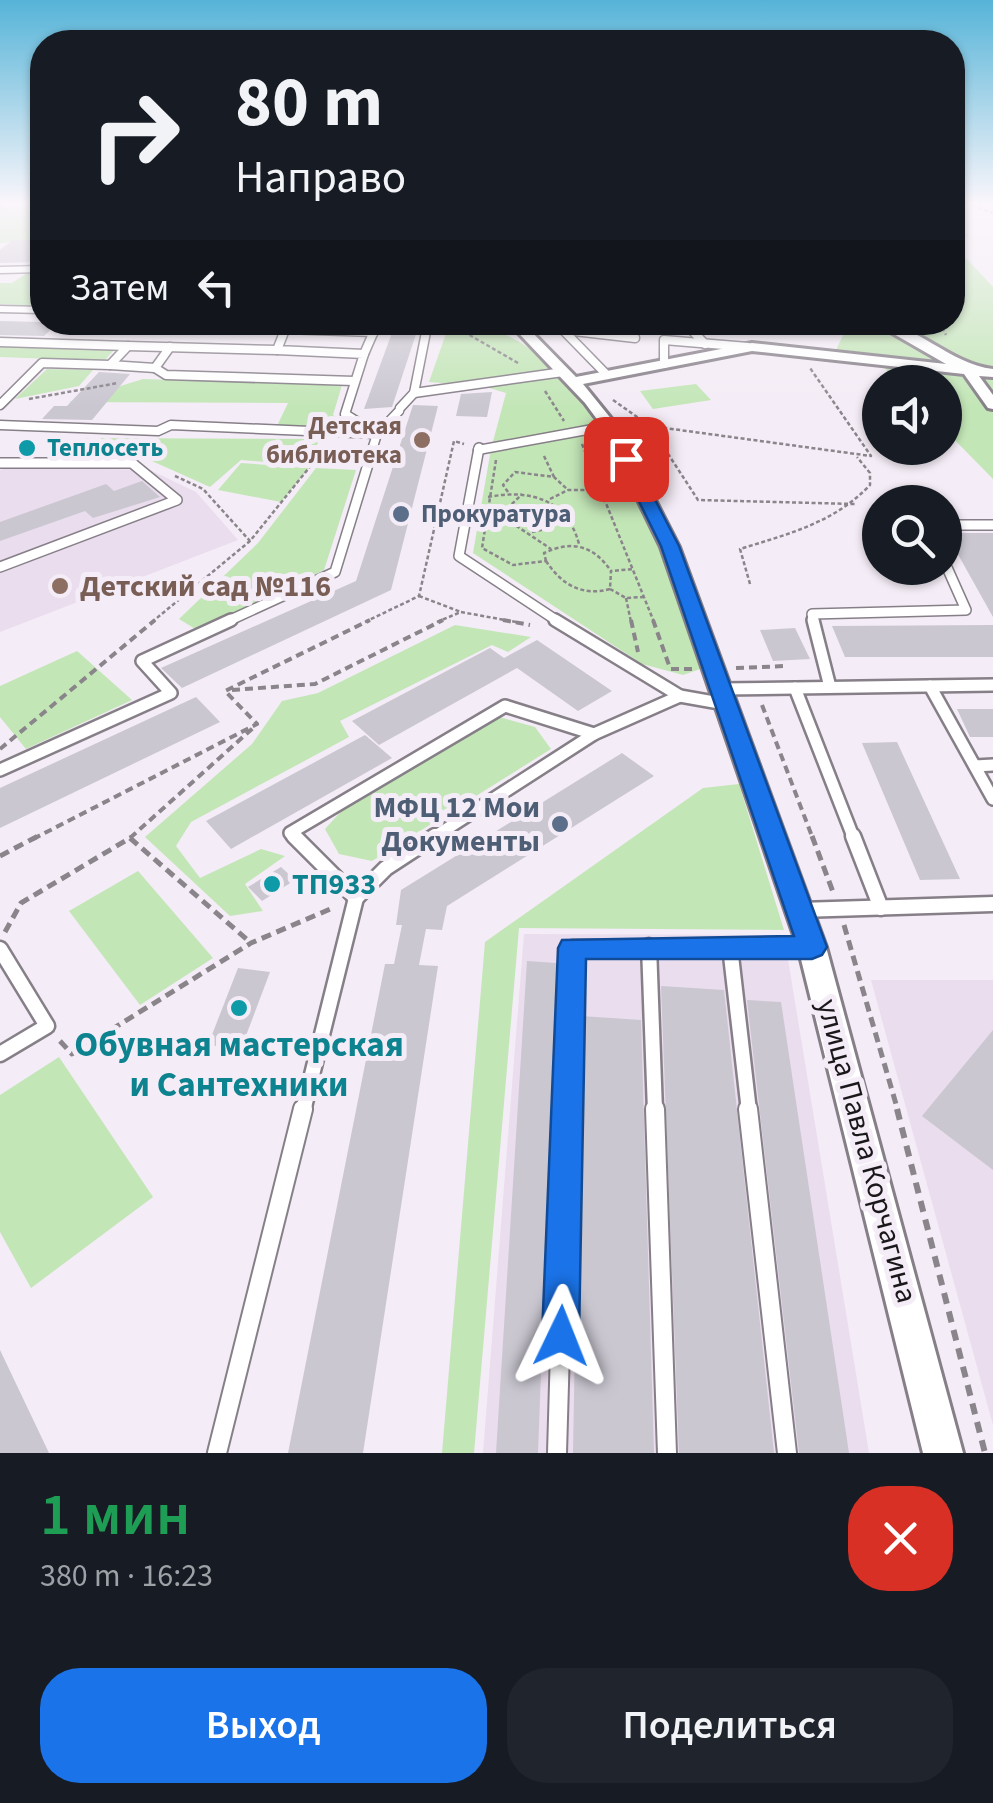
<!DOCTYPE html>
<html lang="ru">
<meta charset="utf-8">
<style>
body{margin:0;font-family:"Source Sans 3",sans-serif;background:#20242c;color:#f1f3f6;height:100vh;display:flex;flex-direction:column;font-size:38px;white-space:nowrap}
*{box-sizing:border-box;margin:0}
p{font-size:32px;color:#9ea1a6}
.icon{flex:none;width:55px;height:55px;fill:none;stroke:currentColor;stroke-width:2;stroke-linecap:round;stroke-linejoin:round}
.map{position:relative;height:1453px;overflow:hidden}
.sheet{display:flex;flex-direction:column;background:#171b24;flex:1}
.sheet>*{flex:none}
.banner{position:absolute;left:30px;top:30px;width:935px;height:305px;border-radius:40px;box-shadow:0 2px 8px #0004;background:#171b24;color:#f1f3f6;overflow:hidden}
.tools{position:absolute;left:862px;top:365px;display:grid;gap:20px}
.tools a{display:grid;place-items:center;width:100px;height:100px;border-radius:50%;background:#171b24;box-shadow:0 2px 8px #0004;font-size:50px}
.pin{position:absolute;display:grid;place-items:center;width:85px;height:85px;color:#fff;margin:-42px;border-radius:20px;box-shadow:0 5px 15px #0006}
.me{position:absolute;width:110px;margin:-55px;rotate:2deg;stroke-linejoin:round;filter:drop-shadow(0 0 8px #0008)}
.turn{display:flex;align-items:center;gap:35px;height:210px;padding:0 40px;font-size:45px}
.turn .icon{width:130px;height:130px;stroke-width:2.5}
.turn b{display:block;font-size:70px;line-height:85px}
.then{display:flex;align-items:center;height:95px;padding:0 40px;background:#0003;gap:20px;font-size:38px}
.round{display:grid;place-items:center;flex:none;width:105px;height:105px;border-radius:40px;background:#20242c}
.headline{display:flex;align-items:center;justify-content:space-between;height:170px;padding:0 40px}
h1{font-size:60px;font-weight:600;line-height:75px;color:#1e9e55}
.cta{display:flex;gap:20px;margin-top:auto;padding:20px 40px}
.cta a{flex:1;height:115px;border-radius:40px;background:#1a73e8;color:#fff;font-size:40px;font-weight:600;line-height:115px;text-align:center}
.cta a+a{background:#20242c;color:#f1f3f6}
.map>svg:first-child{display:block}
</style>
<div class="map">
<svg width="993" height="1453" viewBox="0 0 993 1453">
<rect width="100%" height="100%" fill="#f4ecf6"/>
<g fill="#eadded">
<path d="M11 467 150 470 196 492 238 540 0 632V470Z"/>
<path d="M524 934 784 935 869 1453H483Z"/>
<path d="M871 980H993V1425Z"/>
</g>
<g fill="#c3e6b7">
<path d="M0 203H42V240L0 243Z"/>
<path d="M953 244 993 287V366L836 350 849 323 952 322Z"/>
<path d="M27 273H42V306L0 304V283H12Z"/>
<path d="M450 322C596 323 661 556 703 668L683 675 642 664 473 553 491 449 506 393 483 386 429 382Z"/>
<path d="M0 345 114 350 104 361 0 357Z"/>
<path d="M880 363 993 377V479L945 430V382H898Z"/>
<path d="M47 369 93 370 79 386 15 399Z"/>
<path d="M143 379 342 385 333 415 351 429 277 426 288 403 69 402Z"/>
<path d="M696 384 711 400 653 409 640 391Z"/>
<path d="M75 438 321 439 303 465 241 460 210 487 134 453Z"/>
<path d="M241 463 309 468 281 502 218 490Z"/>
<path d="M316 468 356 470 324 570 197 630 179 619 258 543Z"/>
<path d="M455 625 531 637 508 652 492 645 340 721 349 737 191 822 176 846 200 878 261 849 285 856 245 884 263 911 230 916 145 837 252 744 282 701 318 693Z"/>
<path d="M77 651 132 700 26 749 0 717V686Z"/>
<path d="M499 717 535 727 551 749 372 861 339 854 325 829 346 806Z"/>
<path d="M739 784 784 930 519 928 474 1453H442L485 942 703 788Z"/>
<path d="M138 871 213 958 140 1005 69 911Z"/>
<path d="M59 1057 153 1197 31 1288 0 1232V1095Z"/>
</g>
<g fill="#cac7d1">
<path d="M13 240H42V256L35 262 0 263V250Z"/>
<path d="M0 321 42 322 58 323 44 336 0 335Z"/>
<path d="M396 322H420L392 407 364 409Z"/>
<path d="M99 372 130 374 92 420 42 419 54 406H67Z"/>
<path d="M492 392 487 417 456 416 461 394Z"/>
<path d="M413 405 438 406 391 590 182 688 161 668 356 581Z"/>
<path d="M142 481 160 497 93 518 85 511 0 541V522L106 484 114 491Z"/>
<path d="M946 533H993V617Z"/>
<path d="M993 625V657H845L832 626Z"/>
<path d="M795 628 810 659 773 661 760 630Z"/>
<path d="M537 640 612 691 578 711 517 668 379 745 352 721 490 648 504 658Z"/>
<path d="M196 697 220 722 0 828V788Z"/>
<path d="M957 709H993V737H970Z"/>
<path d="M365 735 392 758 231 849 206 821Z"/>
<path d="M897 742 943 842 960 879 920 880 862 743Z"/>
<path d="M622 753 654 776 447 906 442 930 426 929 419 965 438 966 363 1453H288L385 964H394L402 925H396L401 890Z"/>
<path d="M281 867 295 880 262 901 248 887Z"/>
<path d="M527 961 556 963 555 1015H559L548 1345H542L538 1453H496Z"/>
<path d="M238 968 270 972 241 1049 208 1045Z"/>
<path d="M661 986 724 990 774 1453H679Z"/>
<path d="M747 1000 781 1002 849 1453H799Z"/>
<path d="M581 1016 641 1020 654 1453H573Z"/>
<path d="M993 1030V1170L922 1116Z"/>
<path d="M0 1350 49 1453H0Z"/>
</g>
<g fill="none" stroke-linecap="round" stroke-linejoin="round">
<defs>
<g id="service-far5">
<path d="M0 270 42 269"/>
<path d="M0 309 42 310"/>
</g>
<g id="service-far4">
<path d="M288 322 277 350 364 354 345 414 377 434 372 450"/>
<path d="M496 322 635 338"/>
<path d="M684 322 705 344"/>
<path d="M285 329 374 332"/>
<path d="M0 342 128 346 110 365 42 363 0 405"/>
<path d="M128 346 277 350"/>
<path d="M364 354 378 322"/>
<path d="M664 364V340L748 347"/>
<path d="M110 365 155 368 170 347"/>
<path d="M155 368 166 375 354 381"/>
<path d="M607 375 565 332 570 324 648 328"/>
<path d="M414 393 563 372"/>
<path d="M400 408 414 393 428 322"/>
<path d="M0 425 158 431 171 425 377 434 399 411"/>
<path d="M478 450 609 426"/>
</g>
<g id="service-far3">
<path d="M479 448 459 556 559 622"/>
<path d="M0 463H132L177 500 0 567"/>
<path d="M945 525H993"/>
<path d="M226 622 335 572 373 448"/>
<path d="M814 622 812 614 966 610 945 563"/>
</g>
<g id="service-far2">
<path d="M555 620 680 696 725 704"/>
<path d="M813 620 830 687"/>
<path d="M930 686 993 799"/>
<path d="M795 688 854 839"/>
<path d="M722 689 993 685"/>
<path d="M975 766 993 765"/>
<path d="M0 770 171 693 142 661 231 620"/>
<path d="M296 839 290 833 505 706 594 734"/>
<path d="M431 839 594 734 680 696"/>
</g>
<g id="service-far1">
<path d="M294 836 356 898"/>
<path d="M853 836 881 908"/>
<path d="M800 910 993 904"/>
<path d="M649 946 655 1111"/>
<path d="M730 947 749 1111"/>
<path d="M0 949 47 1026 0 1054"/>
<path d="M303 1111 356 898 386 868 435 836"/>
<path d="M567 1111 572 948 812 947"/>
</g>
<g id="service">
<path d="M655 1109 667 1453"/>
<path d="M748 1109 787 1453"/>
<path d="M217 1453 303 1109"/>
<path d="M557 1453 567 1109"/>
</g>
<path id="minor" d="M508 322H522L576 377 752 343 946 364 873 322C916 322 949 364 993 369V377L979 376 993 395V409L988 408 964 374 752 351 583 384 617 426 679 547 826 947 963 1453H923L798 947 661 547 602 426 585 403Z"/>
</defs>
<use href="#service-far5" stroke="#867f88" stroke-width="9"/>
<use href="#service-far4" stroke="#867f88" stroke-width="11"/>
<use href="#service-far3" stroke="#867f88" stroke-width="12"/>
<use href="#service-far2" stroke="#867f88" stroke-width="16"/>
<use href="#service-far1" stroke="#867f88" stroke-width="19"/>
<use href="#service" stroke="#867f88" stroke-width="22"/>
<use href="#minor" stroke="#867f88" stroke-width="6"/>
<g stroke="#8a848b" stroke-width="2.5" stroke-dasharray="4 2.5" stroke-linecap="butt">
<path d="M966 203 993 213"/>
<path d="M0 208 6 203"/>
<path d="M952 248 967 235"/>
<path d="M90 322 270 328"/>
<path d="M447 322 518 363"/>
<path d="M939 322 946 335"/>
<path d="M545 391 564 421"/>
<path d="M29 399 118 383"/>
<path d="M613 400 650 426 698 500 855 504"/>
<path d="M631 428 650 426 871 456 810 368"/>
<path d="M582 444 654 622"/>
<path d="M544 456 554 477"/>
<path d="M496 460 482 548 513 565 546 561"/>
<path d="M175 476 203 489 250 541"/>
<path d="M508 492 503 485 515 472 554 477 568 490"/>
<path d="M488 497C530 489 567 499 579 544"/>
<path d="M550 499 568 490H601"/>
<path d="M520 521 511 505 522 494"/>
<path d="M532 532 541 530V523L530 519 515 525 551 549"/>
<path d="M546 561C561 584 582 597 610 589L611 571 634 569"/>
<path d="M546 561 544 553C572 540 593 545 611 571"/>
<path d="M750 584 740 549C788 534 834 523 870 485V473L857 457"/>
<path d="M610 589 626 598 643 597"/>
<path d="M419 596 461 612"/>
<path d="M626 598 631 622"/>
<path d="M152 622 250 541 325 448"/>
<path d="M365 622 419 596 454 441 464 444"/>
<path d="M437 622 461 612 516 622"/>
</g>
<g stroke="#8a848b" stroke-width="4" stroke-dasharray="8 5" stroke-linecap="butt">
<path d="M503 620 530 625"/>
<path d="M631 620 638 652"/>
<path d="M653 620 670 668"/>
<path d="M736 668 786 666"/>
<path d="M671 669H692"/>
<path d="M232 690 315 684 443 620"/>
<path d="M762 705 813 839"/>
<path d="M0 749 155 620"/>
<path d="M130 838 253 728"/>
<path d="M33 839 257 724 225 691 370 620"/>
</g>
<g stroke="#8a848b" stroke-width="5" stroke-dasharray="10 6" stroke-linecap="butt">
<path d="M812 836 833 892"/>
<path d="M0 856 38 836"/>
<path d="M844 925 898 1111"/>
<path d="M5 932 21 903 130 838 251 943"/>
<path d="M60 1041 72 1054 251 943 335 907"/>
</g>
<path stroke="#8a848b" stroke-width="6" stroke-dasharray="11 8" stroke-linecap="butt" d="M897 1109 985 1453"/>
<use href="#service-far5" stroke="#fff" stroke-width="6"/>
<use href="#service-far4" stroke="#fff" stroke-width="8"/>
<use href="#service-far3" stroke="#fff" stroke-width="9"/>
<use href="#service-far2" stroke="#fff" stroke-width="11"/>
<use href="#service-far1" stroke="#fff" stroke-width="14"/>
<use href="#service" stroke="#fff" stroke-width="18"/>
<use href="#minor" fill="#fff" fill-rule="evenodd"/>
</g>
<linearGradient id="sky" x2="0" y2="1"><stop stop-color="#56b4d8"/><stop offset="0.5" stop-color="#faf6fb"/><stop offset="1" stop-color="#faf6fb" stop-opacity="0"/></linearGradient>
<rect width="993" height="407" fill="url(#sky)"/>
<path fill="#1a73e8" stroke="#114b97" stroke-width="2.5" d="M626 454 634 459 679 546 827 947 822 955 812 959H586L579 1336 574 1350 561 1355 548 1350 542 1336 558 948 562 940 794 936 661 546 618 459Z"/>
<g fill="#8d6e63" stroke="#f4ecf6" stroke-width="4">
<circle cx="422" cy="440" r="10"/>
<circle cx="60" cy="586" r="10"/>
</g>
<g fill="#0f9aa8" stroke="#f4ecf6" stroke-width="4">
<circle cx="27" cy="448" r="10"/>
<circle cx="272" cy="884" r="10"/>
<circle cx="239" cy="1008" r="10"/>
</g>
<g fill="#5c6f8a" stroke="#f4ecf6" stroke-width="4">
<circle cx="401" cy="514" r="10"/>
<circle cx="560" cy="824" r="10"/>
</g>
<g text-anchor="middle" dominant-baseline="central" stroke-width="10" stroke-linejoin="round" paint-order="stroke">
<g font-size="25" font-weight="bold" fill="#785e54" stroke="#f4ecf6" text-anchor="end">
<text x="402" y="426">Детская<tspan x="402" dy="29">библиотека</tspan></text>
</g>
<g font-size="25" font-weight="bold" fill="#0d838f" stroke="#f4ecf6" text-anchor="start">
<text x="47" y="448">Теплосеть</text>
</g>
<g font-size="25" font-weight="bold" fill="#4e5e75" stroke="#f4ecf6" text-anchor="start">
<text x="421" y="514">Прокуратура</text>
</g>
<g font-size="30" font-weight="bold" fill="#785e54" stroke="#f4ecf6" text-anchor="start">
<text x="80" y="586">Детский сад №116</text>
</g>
<g font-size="30" font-weight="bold" fill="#4e5e75" stroke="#f4ecf6" text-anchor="end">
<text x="540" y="807">МФЦ 12 Мои<tspan x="540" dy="34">Документы</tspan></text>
</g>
<g font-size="30" font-weight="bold" fill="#0d838f" stroke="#f4ecf6" text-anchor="start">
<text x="292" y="884">ТП933</text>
</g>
<g font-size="30" fill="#1a171a" stroke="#f4ecf6">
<text transform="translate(867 1151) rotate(75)">улица Павла Корчагина</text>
</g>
<g font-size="35" font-weight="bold" fill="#0d838f" stroke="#f4ecf6">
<text x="239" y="1045">Обувная мастерская<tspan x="239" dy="40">и Сантехники</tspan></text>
</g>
</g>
</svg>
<div class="tools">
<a><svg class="icon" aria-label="sound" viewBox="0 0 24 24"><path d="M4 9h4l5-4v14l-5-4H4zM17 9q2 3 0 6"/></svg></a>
<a><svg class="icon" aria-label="search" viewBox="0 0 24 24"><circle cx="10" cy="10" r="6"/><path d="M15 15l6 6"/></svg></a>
</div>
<div class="pin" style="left:626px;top:459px;background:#d93025"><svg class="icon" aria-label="arrive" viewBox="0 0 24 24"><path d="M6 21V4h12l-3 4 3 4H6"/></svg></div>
<svg class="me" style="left:561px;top:1336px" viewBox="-20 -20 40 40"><path d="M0-17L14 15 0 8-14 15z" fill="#1a73e8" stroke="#fff" stroke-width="4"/></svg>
<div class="banner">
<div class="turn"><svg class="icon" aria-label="right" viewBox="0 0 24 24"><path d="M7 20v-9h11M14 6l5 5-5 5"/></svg><div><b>80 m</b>Направо</div></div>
<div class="then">Затем<svg class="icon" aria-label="left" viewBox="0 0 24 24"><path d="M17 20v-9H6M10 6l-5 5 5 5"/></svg></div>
</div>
</div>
<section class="sheet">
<div class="headline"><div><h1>1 мин</h1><p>380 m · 16:23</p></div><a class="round" style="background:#d93025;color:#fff"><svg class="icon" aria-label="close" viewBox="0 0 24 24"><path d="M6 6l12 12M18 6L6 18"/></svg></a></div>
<div class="cta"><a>Выход</a><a>Поделиться</a></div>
</section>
